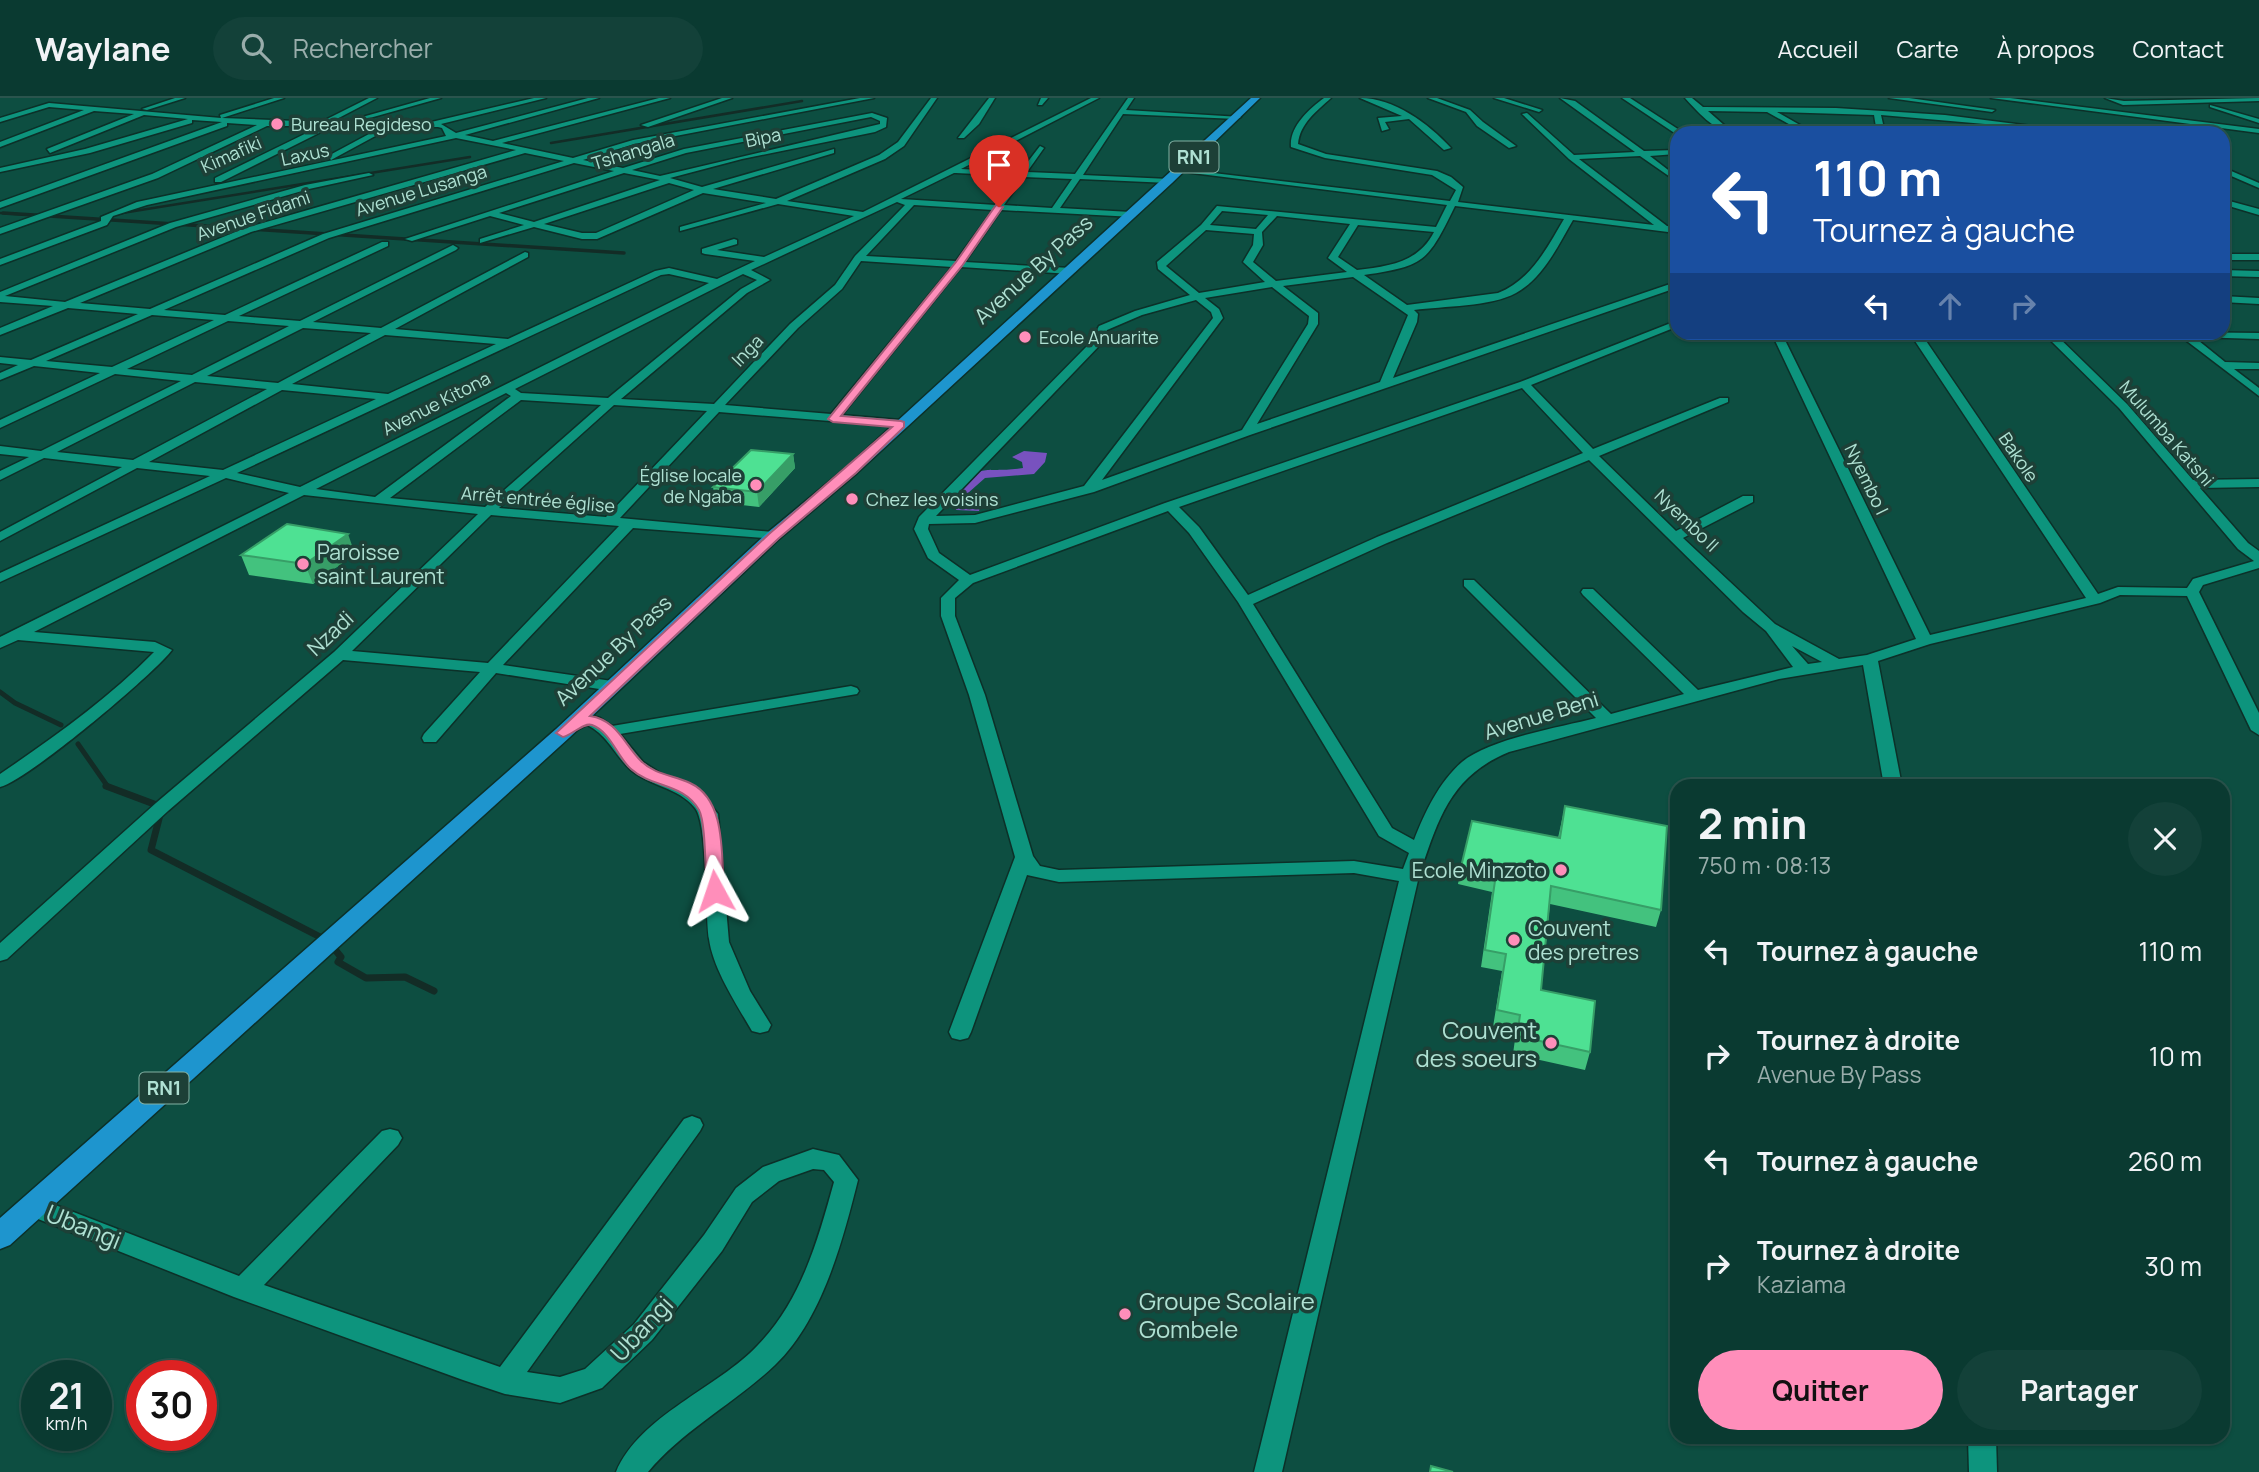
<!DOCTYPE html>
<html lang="fr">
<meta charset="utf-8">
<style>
body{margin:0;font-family:Manrope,sans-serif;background:#134139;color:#f1f3f6;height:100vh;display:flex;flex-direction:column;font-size:26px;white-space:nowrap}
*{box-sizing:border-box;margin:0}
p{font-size:23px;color:#99adab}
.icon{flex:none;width:38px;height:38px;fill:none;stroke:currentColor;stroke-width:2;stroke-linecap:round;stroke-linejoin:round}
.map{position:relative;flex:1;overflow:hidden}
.panel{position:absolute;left:1670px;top:681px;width:560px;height:665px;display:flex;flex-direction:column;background:#0a3a31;border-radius:21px;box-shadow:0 2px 5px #0004,0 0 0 2px #2a544d}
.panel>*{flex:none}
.top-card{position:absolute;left:1670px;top:28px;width:560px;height:214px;border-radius:21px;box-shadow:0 2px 5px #0004,0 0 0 2px #2a544d;background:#1a4fa0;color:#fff;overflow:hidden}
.speed{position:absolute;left:21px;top:1262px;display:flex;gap:14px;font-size:35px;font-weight:700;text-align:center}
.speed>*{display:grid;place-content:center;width:91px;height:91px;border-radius:50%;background:#0a3a31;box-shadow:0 2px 5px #0004,0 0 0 2px #2a544d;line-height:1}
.speed small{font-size:18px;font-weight:400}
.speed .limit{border:10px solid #d22;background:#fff;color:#111}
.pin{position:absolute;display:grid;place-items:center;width:60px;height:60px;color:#fff;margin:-72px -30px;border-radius:50% 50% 50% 0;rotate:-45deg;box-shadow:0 0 7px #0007}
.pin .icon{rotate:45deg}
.me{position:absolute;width:77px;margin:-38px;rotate:355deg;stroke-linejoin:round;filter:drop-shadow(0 0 5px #0008)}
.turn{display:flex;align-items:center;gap:24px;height:147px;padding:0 28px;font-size:32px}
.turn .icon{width:91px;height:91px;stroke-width:2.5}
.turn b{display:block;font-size:49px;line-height:60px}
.lanes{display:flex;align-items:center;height:66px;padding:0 28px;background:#0003;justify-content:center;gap:35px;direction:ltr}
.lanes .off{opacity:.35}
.round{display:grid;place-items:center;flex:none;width:74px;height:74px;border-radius:37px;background:#134139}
.headline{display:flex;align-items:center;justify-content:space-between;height:119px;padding:0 28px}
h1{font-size:42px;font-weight:700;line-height:52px}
.cta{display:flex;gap:14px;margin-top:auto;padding:14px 28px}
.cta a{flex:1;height:80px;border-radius:42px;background:#ff8eba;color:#111;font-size:28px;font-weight:700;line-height:80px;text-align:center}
.cta a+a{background:#134139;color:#f1f3f6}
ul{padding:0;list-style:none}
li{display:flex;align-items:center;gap:21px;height:105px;padding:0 28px}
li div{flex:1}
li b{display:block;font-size:26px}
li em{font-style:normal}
header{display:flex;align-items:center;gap:42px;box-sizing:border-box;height:98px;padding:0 35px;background:#0a3a31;border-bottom:2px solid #2a544d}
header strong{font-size:33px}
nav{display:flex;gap:38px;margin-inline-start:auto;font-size:24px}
.search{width:490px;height:63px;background:#134139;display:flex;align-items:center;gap:18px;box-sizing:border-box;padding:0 24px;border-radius:38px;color:#99adab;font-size:26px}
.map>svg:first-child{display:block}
</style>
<header>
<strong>Waylane</strong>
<div class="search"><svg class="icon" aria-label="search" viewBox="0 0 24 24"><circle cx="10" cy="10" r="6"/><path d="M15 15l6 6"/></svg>Rechercher</div>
<nav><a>Accueil</a><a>Carte</a><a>À propos</a><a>Contact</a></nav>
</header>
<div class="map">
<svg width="2259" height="1374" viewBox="0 0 2259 1374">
<rect width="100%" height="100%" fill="#0d4e41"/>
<path fill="#7852bf" d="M1024 353 1047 355 1045 364 1034 376 985 380 968 395 981 405 979 413 956 412 952 396C980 362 985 376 1023 370L1022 364 1012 359Z"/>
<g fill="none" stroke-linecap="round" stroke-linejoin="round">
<g stroke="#132c26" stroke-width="2.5">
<path d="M551 45 802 3"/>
<path d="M0 115 31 117"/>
<path d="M116 116 470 59"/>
</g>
<g stroke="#132c26" stroke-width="3.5">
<path d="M3 115 624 155"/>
<path d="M116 116 121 115"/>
</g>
<g stroke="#132c26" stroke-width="5">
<path d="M0 594 15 605 61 627"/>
<path d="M78 646 108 689"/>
</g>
<path stroke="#132c26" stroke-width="7" d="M106 688 162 709 151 752 328 843 341 859 338 864 366 880 405 879 434 893"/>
<defs>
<g id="minor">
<path d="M175 0H185L147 12 142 11Z"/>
<path d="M274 0H284L222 20 321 24 369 0H377L331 24 427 25 534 0H546L441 26 456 35 588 0H599L465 37 493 43 659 0H670L502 45 573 60 633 42 860 0H874L634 46 583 62 623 70 684 51 872 15 887 20 886 29 875 34 742 61 670 80 702 89 834 51V55L713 91 776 101 879 57 898 44 931 0H937L904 48 885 61 787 103 863 114 1091 0H1099L961 71 1020 74 1040 48 1044 50 1027 74 1075 76 1128 0H1134L1126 12 1241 19 1237 21 1123 16 1083 77 1169 81 1173 83 1169 85 1080 81 1060 110 1131 114 1134 119 1001 112 965 164 1071 170 1076 173 1071 176 961 169 842 317 900 322 904 323V329L719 314 620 420 773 434 778 435V441L633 430 503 567 612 583 620 588 618 591 612 593 496 575 436 644H424L422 640 424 636 480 574 343 562 168 713 7 861 0 863V845L156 705 334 554 478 416 304 397 34 534 155 544 172 552C153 577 28 682 0 689V676C53 640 109 600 154 554L18 542 0 550V539L289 395 226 380 0 484V475L210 378 137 370 0 443V434L122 369 44 360 0 382V373L29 359 0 356V348L41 353 181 283 115 276 0 330V322L100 275 34 268 0 282V275L18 267 0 265V259L31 262 138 216 68 210 0 237V230L53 208 0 204V194L170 125 305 87 369 75 373 77 309 91 176 129 5 198 65 204 245 130 516 52 456 40 147 107 113 118 107 127 0 167V161L101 123V119L137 104 446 38 442 30 438 29H392L331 62 328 58 382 29H331L221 84H215V80L321 28H267L158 80 0 136V130L152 76 257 27 227 25V28L0 110V104L222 24 192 22V25L90 55 0 74V70L85 51 188 21 144 17 50 55 47 51 134 16 94 13 0 49V44L84 12 49 9 0 24V20L49 5 221 20 220 17ZM871 19 880 23V26L660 78 632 72 686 55ZM525 55 564 63 323 136 150 211 80 205 251 134ZM574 65 614 73 405 141 412 143 490 118 524 127 480 141V145L534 129 582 141H597L703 95 766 105 680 129V133L778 106 854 118 764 159 717 152 737 146V142L734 141 702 151V155L705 156 755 163 717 181 669 170 655 173 508 241 395 231 528 159V155L525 154 381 230 313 224 456 152 458 150 453 147 300 223 239 218 388 148V144H382L225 217 164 212 329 140ZM624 75 660 82 534 124 499 115ZM954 75H956L1016 78 996 107 901 101ZM1024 79 1072 81 1052 110 1004 107ZM669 85 694 92 596 135H582L544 126ZM897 104 905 107 855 158 835 187 790 226 714 306 621 301 747 195 770 182 751 172ZM914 107 993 112 956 163 866 158ZM861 163 952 169 831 316 725 307 798 230 842 191ZM669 176 709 185 300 389 237 375 661 177ZM743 176 757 182 741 191 608 300 521 295 515 291ZM152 217 214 222 112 269 46 263ZM228 223 289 228 192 277 127 271ZM303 230 371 235 278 285 207 278ZM385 237 496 246 388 296 292 286ZM195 284 267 291 133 362 57 354ZM282 292 376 301 223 372 149 364ZM506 295 511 298 375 399 316 391ZM521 302 601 307 485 409 390 400ZM614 307 707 313 606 419 499 410ZM491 417 619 428 488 565 352 553Z"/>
<path d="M430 0H441L359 23 355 21Z"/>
<path d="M722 0H732L648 29 641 27Z"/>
<path d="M989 0H995L979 26 964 40H958Z"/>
<path d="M1041 0H1048L1042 7H1038Z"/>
<path d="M1324 0H1331C1317 13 1300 25 1298 46L1326 56 1437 73 1451 79 1463 89 1458 104 1654 127 1569 61 1522 16 1527 15 1574 57 1635 54 1560 0 1575 3 1644 53 1676 52V56L1650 58 1676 78V83L1640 58 1579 61 1667 128 1676 129V135L1573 122C1558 148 1543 180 1516 195 1491 209 1443 208 1414 212L1418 216 1417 224 1393 280 1673 185 1676 184V190L1250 337 1094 394 975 425 929 426 928 431 939 455 970 477 1165 405 1520 284 1676 223V229L1531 287 1593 351 1720 300H1728V304L1599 358 1676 433 1743 398H1753V404L1683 440 1775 526 1839 561 1867 557 1916 541 1771 234H1781L1930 537 2086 500 1909 234H1920L2098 496 2118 489 2187 490 2193 481 2254 463 2238 451 2119 310 2042 234H2053L2127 306 2193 382 2259 381V389L2200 390 2248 445 2259 453V470L2203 487 2199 494 2259 615V637L2251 632 2187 498 2120 497 2100 505 1930 546 1878 563 1902 688H1884L1863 567 1779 581 1509 654C1450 678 1438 722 1419 778L1282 1374H1254L1399 783 1354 775 1059 784 1027 777 971 934 968 940 960 942 952 940 949 934 1015 759 969 597 941 518V500L959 482 928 460 914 431 919 419 1091 244 1099 228 1135 213 1190 197 1158 171 1157 164 1201 127 1217 108 1436 129 1447 107 1176 73 1180 71 1450 103 1456 92 1432 77 1325 60 1291 49C1289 29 1309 11 1324 0ZM1455 108 1564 121C1547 150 1531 182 1498 195L1407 207 1364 177C1426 168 1428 163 1455 108ZM1222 113 1268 117 1256 131 1210 127ZM1277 118 1350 126 1328 160 1347 174 1276 183 1253 164 1263 147 1262 134ZM1358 127 1434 134C1418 165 1389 168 1357 172L1338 159ZM1206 132 1254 136 1253 147 1243 164 1265 184 1199 195 1166 168ZM1353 179 1408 217 1380 284 1257 326 1318 226V215L1283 188ZM1272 189 1309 218 1308 226 1242 332 1102 382 1223 220 1219 211 1205 200ZM1196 202 1211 214 1213 220 1084 388 975 417 936 418 1100 247 1107 232 1142 217ZM1522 290 1583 355 1377 439 1248 497 1199 429 1179 409ZM1589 362 1743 514 1766 533 1793 569 1698 592 1593 491H1583L1581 494 1583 497 1684 596 1611 616 1474 482H1464V488L1596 620C1561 629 1489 641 1462 664 1439 684 1425 714 1414 742L1392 730 1253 506 1387 445ZM1168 413 1189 435 1238 504 1379 738 1409 755 1403 771 1354 763 1059 772 1040 768 1033 758 985 597 955 518V500L973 485ZM1792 548 1822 564 1808 566Z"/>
<path d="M1360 0C1394 0 1428 25 1451 50L1444 52 1409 21 1385 24 1389 31 1382 33 1378 20 1402 18Z"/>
<path d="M1428 0H1437L1470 12 1483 24 1516 48 1509 50 1477 28 1466 14Z"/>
<path d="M1494 0H1504L1542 12 1539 14Z"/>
<path d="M1622 0H1630L1684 35 1676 36Z"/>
<path d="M1685 0H1692L1703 9 1836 10 1945 17 2088 35 1881 17 1885 35H1877L1874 17 1777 14 1814 35H1805L1767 14 1708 13 1733 35C1716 35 1695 11 1685 0Z"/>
<path d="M1889 0H1909L1995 12 1992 14Z"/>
<path d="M1991 0H2010L2259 31V35Z"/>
<path d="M2105 0 2124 3 2259 0V3L2123 7Z"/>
<path d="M2210 7 2259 21V25L2210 9Z"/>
<path d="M2222 69 2259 85V90L2222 74Z"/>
<path d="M2222 101 2259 111V117L2222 106Z"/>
<rect x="2222" y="156" width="37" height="6"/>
<path d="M2222 172 2259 173V179L2222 178Z"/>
<path d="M2222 198 2259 200V206L2222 204Z"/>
<path d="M2175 234 2259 235V241L2194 239 2225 264 2259 265V271H2234L2259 290V298Z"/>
<path d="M851 588 857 590 859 593 857 596 620 636 643 664 663 677 698 692 718 716 729 844 750 893 771 927 768 933 760 935 752 933C737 907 713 871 709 841 705 815 708 726 695 710 678 689 651 689 631 672 615 658 608 637 587 627L569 636 561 631 585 616 600 620 612 628Z"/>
<path d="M692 1018 700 1021 703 1027 700 1033 527 1274 560 1279 585 1271 634 1226 704 1137 736 1090 763 1069 813 1051 839 1057 858 1082C843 1142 822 1222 775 1267 735 1305 684 1331 648 1374H616C640 1317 718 1290 758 1247 801 1203 818 1142 834 1084L824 1072 813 1071 779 1083 752 1104 722 1153 652 1242 602 1290 560 1305 505 1296 463 1282 234 1199 23 1115 20 1108 23 1101 32 1098 239 1178 382 1033 390 1031 398 1033 402 1040 398 1047 264 1187 500 1269 684 1021Z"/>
<path d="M1968 1339H1996L1997 1374H1969Z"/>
</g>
<path id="highway" d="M1251 0H1260L1172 85 857 375 779 441 570 639 10 1147 0 1151V1120L556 631 767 435 847 369Z"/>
</defs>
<use href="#minor" stroke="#0c3028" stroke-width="3"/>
<use href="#highway" stroke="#0c3028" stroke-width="3"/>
<use href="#minor" fill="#0d947d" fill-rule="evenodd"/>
<use href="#highway" fill="#1e95ce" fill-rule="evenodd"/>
</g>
<g fill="#43c27e">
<path d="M793 356 795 370 759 409 716 404 713 389Z"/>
<path d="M355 456 313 486 249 477 241 457Z"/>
<path d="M1565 708 1661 812 1656 829 1550 806 1541 892 1590 954 1585 972 1513 956 1516 934 1493 929 1502 873 1481 869 1492 794 1458 786 1461 769 1558 740Z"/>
</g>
<g fill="#379e67">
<path d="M793 356 795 370 759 409 757 394Z"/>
<path d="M348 436 355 456 313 486 305 466Z"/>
</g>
<g fill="#4ee193" stroke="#379e67" stroke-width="2">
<path d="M751 352 793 356 757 394 713 389Z"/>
<path d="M287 426 348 436 305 466 241 457Z"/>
<path d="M1565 708 1667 728 1661 812 1551 788 1541 892 1595 903 1590 954 1517 938 1520 917 1497 912 1506 856 1485 852 1496 776 1461 769 1472 723 1560 740Z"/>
<path d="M1431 1368 1453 1374H1430Z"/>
</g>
<path fill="#ff8eba" stroke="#a65c79" stroke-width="2" d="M996 107 1003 109 962 168 841 318 901 323 904 324V329L856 375 778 441 590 618C617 622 624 646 641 663 655 677 673 677 690 685 727 702 721 759 724 793L721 797H709L707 793C705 775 706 725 699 712 684 685 652 690 631 671 617 659 611 634 592 627 584 624 572 637 563 639L556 635 769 436 892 329 833 324 828 321 956 164Z"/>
<g fill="#ff8eba" stroke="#1d4037" stroke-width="2.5">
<circle cx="277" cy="26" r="7"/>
<circle cx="1025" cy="239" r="7"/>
<circle cx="756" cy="387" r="7"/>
<circle cx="852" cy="401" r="7"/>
<circle cx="303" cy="466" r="7"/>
<circle cx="1561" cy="772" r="7"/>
<circle cx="1514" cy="842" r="7"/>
<circle cx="1551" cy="945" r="7"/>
<circle cx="1125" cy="1216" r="7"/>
</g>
<g text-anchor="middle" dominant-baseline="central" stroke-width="7" stroke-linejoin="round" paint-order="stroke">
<g font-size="18" fill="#afe1d3" stroke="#1d4037" text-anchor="start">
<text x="291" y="26">Bureau Regideso</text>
<text x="1039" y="239">Ecole Anuarite</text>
<text x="742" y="377" text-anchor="end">Église locale<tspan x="742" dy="21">de Ngaba</tspan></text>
<text x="866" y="401">Chez les voisins</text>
</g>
<g font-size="18" fill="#afe1d3" stroke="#1d4037">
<text transform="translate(763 39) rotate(-12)">Bipa</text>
<text transform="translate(633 53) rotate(-17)">Tshangala</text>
<text transform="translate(231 56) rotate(-24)">Kimafiki</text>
<text transform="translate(305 56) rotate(-12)">Laxus</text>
<text transform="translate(421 92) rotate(-17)">Avenue Lusanga</text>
<text transform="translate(253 117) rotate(-19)">Avenue Fidami</text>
<text transform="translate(747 252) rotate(-46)">Inga</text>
<text transform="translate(436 305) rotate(-27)">Avenue Kitona</text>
<text transform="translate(2167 335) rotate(49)">Mulumba Katshi</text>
<text transform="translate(2019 359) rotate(56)">Bakole</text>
<text transform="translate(1867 381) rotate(64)">Nyembo I</text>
<text transform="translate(538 401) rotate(5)">Arrêt entrée église</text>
<text transform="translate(1687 422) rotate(44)">Nyembo II</text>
</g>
<g fill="#1d4037" stroke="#83b1a4" stroke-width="2">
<rect x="1169.5" y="43.5" width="49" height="31" rx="5"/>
<rect x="139.5" y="974.5" width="49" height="31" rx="5"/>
</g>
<g font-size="19" font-weight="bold" fill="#afe1d3">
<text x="1194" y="59">RN1</text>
<text x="164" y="990">RN1</text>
</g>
<g font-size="21" fill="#afe1d3" stroke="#1d4037">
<text transform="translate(1033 171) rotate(-42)">Avenue By Pass</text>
<text transform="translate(330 535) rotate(-43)">Nzadi</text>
<text transform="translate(613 552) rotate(-43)">Avenue By Pass</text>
<text transform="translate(1541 617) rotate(-17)">Avenue Beni</text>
</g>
<g font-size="21" fill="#afe1d3" stroke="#1d4037" text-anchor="start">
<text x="317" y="454">Paroisse<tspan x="317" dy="24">saint Laurent</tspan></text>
<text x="1547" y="772" text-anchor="end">Ecole Minzoto</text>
<text x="1528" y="830">Couvent<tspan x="1528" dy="24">des pretres</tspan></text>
</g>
<g font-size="24" fill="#afe1d3" stroke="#1d4037" text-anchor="end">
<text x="1537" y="931">Couvent<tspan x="1537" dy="28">des soeurs</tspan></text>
<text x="1139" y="1202" text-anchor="start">Groupe Scolaire<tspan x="1139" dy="28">Gombele</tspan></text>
</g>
<g font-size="24" fill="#afe1d3" stroke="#1d4037">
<text transform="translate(84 1128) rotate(22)">Ubangi</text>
<text transform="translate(641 1230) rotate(-47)">Ubangi</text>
</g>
</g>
</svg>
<div class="speed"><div>21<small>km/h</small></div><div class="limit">30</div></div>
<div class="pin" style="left:999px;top:109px;background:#d93025"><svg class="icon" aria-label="arrive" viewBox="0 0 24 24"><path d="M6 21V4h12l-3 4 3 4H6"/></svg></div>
<svg class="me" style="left:715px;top:793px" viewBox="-20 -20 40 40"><path d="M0-17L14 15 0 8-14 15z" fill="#ff8eba" stroke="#fff" stroke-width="4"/></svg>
<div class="top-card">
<div class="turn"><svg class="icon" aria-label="left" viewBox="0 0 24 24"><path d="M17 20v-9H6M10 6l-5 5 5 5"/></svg><div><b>110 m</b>Tournez à gauche</div></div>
<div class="lanes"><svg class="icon" aria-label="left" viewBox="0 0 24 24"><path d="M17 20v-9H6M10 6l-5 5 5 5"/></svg><svg class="icon off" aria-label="ahead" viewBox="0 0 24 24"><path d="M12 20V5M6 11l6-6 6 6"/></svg><svg class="icon off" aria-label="right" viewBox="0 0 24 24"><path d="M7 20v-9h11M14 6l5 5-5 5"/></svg></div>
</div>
<section class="panel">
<div class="headline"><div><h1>2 min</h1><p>750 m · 08:13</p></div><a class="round"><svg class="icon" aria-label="close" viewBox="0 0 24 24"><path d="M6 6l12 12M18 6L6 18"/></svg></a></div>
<ul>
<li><svg class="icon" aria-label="left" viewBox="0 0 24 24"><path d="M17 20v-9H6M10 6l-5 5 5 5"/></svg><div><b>Tournez à gauche</b></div><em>110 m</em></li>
<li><svg class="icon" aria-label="right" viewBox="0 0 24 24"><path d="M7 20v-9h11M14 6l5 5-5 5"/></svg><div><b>Tournez à droite</b><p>Avenue By Pass</p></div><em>10 m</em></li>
<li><svg class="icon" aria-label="left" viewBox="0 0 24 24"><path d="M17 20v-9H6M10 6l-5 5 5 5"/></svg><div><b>Tournez à gauche</b></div><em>260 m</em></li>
<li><svg class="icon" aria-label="right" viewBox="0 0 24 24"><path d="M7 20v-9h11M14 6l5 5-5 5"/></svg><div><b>Tournez à droite</b><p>Kaziama</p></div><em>30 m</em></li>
</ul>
<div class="cta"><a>Quitter</a><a>Partager</a></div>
</section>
</div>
